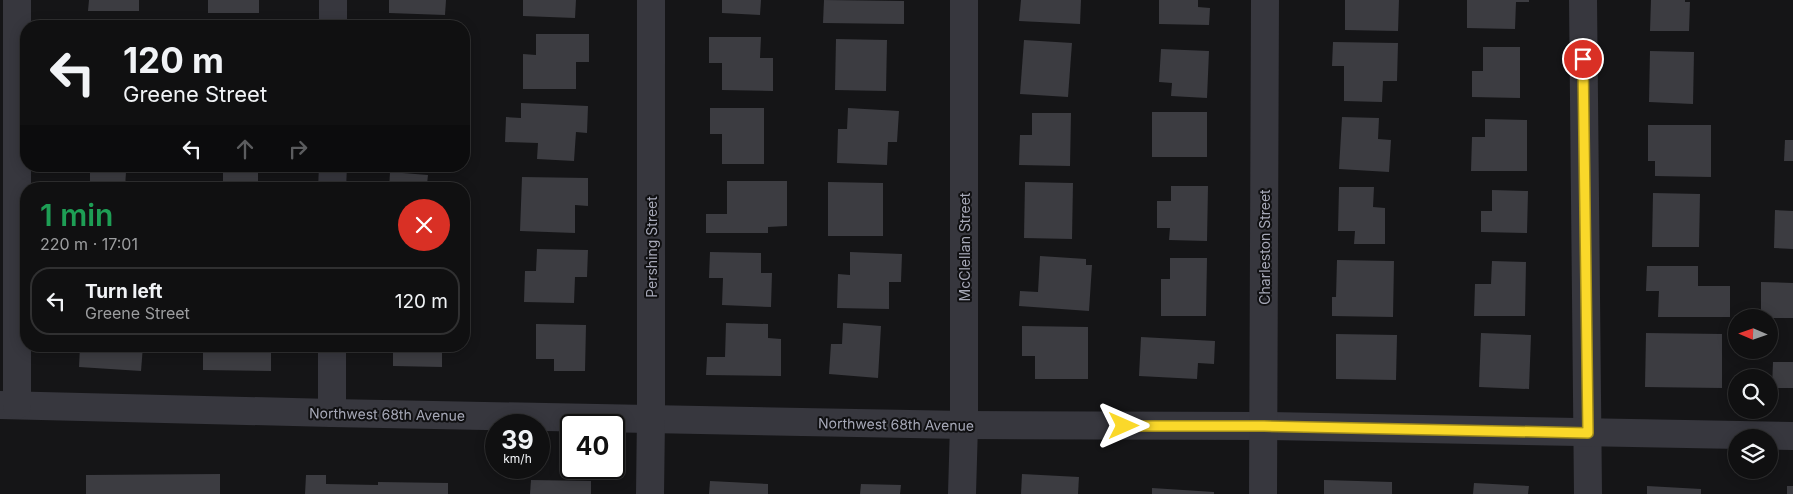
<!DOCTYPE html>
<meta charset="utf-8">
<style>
body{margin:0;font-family:Inter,sans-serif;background:#19191a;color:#f1f3f6;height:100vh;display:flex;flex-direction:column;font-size:19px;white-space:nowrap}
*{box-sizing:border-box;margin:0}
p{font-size:16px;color:#9c9d9f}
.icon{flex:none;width:28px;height:28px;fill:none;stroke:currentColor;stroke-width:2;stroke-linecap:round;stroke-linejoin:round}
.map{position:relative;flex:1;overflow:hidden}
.panel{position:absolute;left:20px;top:182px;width:450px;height:170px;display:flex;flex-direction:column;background:#101011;border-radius:20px;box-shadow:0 2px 12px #0003,0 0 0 1px #303031}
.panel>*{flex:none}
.guide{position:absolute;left:20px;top:20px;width:450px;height:152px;border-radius:20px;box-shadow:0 2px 12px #0003,0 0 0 1px #303031;background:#101011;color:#f1f3f6;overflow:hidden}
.needle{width:32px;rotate:272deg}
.buttons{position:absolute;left:1728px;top:309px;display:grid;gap:10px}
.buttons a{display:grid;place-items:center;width:50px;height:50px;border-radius:50%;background:#101011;box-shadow:0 2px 12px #0003,0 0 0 1px #303031;font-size:25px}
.speed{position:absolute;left:485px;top:414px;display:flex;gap:10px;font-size:25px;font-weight:700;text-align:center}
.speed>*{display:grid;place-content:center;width:65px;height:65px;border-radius:50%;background:#101011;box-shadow:0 2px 12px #0003,0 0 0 1px #303031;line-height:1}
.speed small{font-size:12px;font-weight:400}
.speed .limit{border:2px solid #111;border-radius:8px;background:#fff;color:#111}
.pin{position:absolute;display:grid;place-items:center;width:42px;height:42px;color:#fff;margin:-21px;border:2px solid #fff;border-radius:50%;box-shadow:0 1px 5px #0007}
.me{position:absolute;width:55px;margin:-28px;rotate:90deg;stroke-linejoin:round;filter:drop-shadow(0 0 4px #0008)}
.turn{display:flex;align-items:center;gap:18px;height:105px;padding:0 20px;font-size:22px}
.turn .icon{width:65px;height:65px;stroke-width:2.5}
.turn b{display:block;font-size:35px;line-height:42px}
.lanes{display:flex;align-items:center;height:48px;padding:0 20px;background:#0003;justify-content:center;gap:25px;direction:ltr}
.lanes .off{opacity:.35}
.round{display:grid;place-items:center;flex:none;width:52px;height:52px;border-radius:26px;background:#19191a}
.headline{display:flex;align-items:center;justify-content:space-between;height:85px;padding:0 20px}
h1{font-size:30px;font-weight:600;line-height:38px;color:#1e9e55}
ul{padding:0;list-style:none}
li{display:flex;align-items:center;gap:15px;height:68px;margin:0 10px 8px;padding:0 10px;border:2px solid #303031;border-radius:20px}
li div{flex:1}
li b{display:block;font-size:19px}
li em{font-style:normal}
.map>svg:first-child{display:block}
</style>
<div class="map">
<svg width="1793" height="494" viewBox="0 0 1793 494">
<rect width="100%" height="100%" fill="#151517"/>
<g fill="#3c3c41">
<path d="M89 0H139V11H88Z"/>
<rect x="208" y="0" width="51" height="13"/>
<path d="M389 0H446L445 15 389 13Z"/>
<path d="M523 0H576L575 18 523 16Z"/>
<path d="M722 0H761L760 15 722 13Z"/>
<path d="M824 0 904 1V24L823 23Z"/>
<path d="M1021 0H1081L1080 24 1019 21Z"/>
<path d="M1159 0H1198V7L1210 8 1209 25 1159 24Z"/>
<path d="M1345 0H1399L1398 31 1345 30Z"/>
<path d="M1467 0H1529V2H1516L1515 29 1467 28Z"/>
<path d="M1651 0H1685V2H1690L1689 31H1650Z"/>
<path d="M536 34H589V62H576V89H523V54L536 55Z"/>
<path d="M709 37H761L760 58H773V91L722 90V63H709Z"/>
<path d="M836 39 887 40 886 91 835 90Z"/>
<path d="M1024 40 1072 43 1068 97 1020 94Z"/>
<path d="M1333 42 1398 43 1397 81H1383L1382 102 1344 101V66H1332Z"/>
<path d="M1483 47H1520V98L1472 97V71H1483Z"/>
<path d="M1161 49 1209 51 1207 98 1171 96 1172 83 1159 82Z"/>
<path d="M1650 51 1694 52 1693 104 1649 102Z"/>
<path d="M521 103 588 106 587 133 576 132 574 161 537 159 538 143 505 142 506 117 521 118Z"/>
<path d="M710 108H764V164H722V134H710Z"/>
<path d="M848 108 899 111 897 142H888L887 165 837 163 838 129H847Z"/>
<rect x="1152" y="112" width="55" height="45"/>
<path d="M1032 113H1071L1070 166 1019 165 1020 135H1032Z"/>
<path d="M1342 117 1379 118 1378 139 1391 140 1389 172 1339 169Z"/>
<path d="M1485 119 1527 120V171H1471L1472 137H1485Z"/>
<path d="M1648 125H1711V177L1655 176V161H1648Z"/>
<path d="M1785 140H1793V161H1784Z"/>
<path d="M90 170 126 172 125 189H90Z"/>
<path d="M223 171 258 172V189H223Z"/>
<path d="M390 172 428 175 427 184 447 185V189H389Z"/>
<path d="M522 177 588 178V206L575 205V233L520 231Z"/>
<path d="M727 181H787V226L768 227V233H706V214H727Z"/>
<path d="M828 182 883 183V236H828Z"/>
<path d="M1025 182 1073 183 1072 239 1024 238Z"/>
<path d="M1171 186H1208L1207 241 1169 240 1170 228H1157V201H1171Z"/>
<path d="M1339 187H1374L1373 207 1385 208V244H1354L1355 231H1338Z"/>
<path d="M1492 190 1528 191 1527 233 1481 232V211H1492Z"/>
<path d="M1653 193 1700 194 1699 247H1652Z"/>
<path d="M1775 210 1793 211V249L1774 248Z"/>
<path d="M537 249 588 250 587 277H575L574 303 524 302 525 271H536Z"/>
<path d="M710 252 761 253V273H772L771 307 722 305 723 278H709Z"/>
<path d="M850 252 902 254 901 282H889V309L837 308 838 274 850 275Z"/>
<path d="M1040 256 1086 259V265H1092L1089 311 1019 306 1020 291 1038 292Z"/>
<path d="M1170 258H1207L1206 316H1161V279H1170Z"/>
<path d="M1337 260 1394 261 1393 317 1332 316V297H1336Z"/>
<path d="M1492 261 1526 262 1525 316H1474L1475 284H1491Z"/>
<path d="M1647 266H1698V286H1730V317H1658L1659 291H1646Z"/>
<path d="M1761 282 1793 283V318H1761Z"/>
<path d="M726 323 768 324V338L781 339V376L706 375 707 357H725Z"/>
<path d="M843 323 881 326 878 378 829 374 831 344H842Z"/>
<path d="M536 324 586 325 585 371H554V359H536Z"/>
<path d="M1022 326 1088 327V379H1035V356H1022Z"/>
<path d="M1481 333 1531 335 1529 389 1479 387Z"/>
<path d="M1646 333 1722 334V388L1645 387Z"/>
<path d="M1336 334 1397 335 1396 380 1336 379Z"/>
<path d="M1141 337 1215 341 1214 364 1198 363 1197 379 1139 376Z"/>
<path d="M80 346H143L141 371 79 367Z"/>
<path d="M203 346H271V371L203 370Z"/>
<path d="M393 346H442V367L393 366Z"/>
<path d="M1773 362H1793V388H1772Z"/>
<path d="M220 474V494H86V475Z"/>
<path d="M1022 474 1079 477 1078 494H1021Z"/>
<path d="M306 475H326V484L378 485V482L448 483V494H305Z"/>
<path d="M531 480 591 481V494H530Z"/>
<path d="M1324 480 1392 482V494H1324Z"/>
<path d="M710 481 768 484V494H709Z"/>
<path d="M1474 483 1529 486 1528 494H1473Z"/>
<path d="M861 484 901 485 900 494H860Z"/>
<path d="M1647 486 1701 489V494H1647Z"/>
<rect x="1787" y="486" width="6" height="8"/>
<path d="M1152 488 1214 492V494H1152Z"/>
</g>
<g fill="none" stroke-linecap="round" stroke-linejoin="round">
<g stroke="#37373e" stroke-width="28">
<path d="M1583 0 1588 494"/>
<path d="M333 26V0"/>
<path d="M332 189 333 166"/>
<path d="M0 405 332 413 964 425 1264 426 1793 436"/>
<path d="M17 405V0"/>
<path d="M332 413V346"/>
<path d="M650 494 651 419V0"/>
<path d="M962 494 964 425V0"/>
<path d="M1263 494 1265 0"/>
</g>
</g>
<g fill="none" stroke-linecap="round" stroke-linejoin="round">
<defs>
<path id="route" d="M1124 426H1264L1588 433 1583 59"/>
</defs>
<use href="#route" stroke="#a28c1b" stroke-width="12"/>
<use href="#route" stroke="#fad82a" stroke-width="9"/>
</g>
<g text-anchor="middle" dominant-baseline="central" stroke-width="4" stroke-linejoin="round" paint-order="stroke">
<g font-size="14" fill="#a6a8b7" stroke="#101012">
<text transform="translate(651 247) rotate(-90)">Pershing Street</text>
<text transform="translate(964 247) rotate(-90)">McClellan Street</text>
<text transform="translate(1264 247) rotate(-90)">Charleston Street</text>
<text transform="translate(387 414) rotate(1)">Northwest 68th Avenue</text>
<text transform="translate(896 424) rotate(1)">Northwest 68th Avenue</text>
</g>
</g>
</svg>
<div class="buttons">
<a><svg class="needle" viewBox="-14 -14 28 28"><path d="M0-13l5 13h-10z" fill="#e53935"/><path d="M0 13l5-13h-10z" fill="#9c9d9f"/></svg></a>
<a><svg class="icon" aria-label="search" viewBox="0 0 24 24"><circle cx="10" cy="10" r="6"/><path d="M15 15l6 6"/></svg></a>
<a><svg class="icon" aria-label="layers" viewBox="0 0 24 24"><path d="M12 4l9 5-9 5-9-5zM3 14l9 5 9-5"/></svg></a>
</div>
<div class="speed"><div>39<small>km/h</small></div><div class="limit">40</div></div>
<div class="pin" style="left:1583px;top:59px;background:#d93025"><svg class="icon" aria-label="arrive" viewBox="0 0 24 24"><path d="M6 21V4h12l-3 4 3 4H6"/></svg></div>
<svg class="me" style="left:1124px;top:426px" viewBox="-20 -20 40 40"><path d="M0-17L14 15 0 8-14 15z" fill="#fad82a" stroke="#fff" stroke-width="4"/></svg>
<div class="guide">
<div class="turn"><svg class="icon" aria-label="left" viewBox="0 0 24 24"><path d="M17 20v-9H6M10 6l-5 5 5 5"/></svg><div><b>120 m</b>Greene Street</div></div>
<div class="lanes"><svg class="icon" aria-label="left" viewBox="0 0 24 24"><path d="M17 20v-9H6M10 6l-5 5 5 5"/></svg><svg class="icon off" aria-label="ahead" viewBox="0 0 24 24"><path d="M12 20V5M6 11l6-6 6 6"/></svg><svg class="icon off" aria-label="right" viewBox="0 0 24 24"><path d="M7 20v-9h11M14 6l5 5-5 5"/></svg></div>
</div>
<section class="panel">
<div class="headline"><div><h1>1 min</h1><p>220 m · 17:01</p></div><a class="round" style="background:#d93025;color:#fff"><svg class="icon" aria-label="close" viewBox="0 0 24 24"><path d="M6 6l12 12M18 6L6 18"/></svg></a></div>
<ul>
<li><svg class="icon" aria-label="left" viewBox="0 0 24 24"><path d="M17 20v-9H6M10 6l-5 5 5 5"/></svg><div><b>Turn left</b><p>Greene Street</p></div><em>120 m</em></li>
</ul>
</section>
</div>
